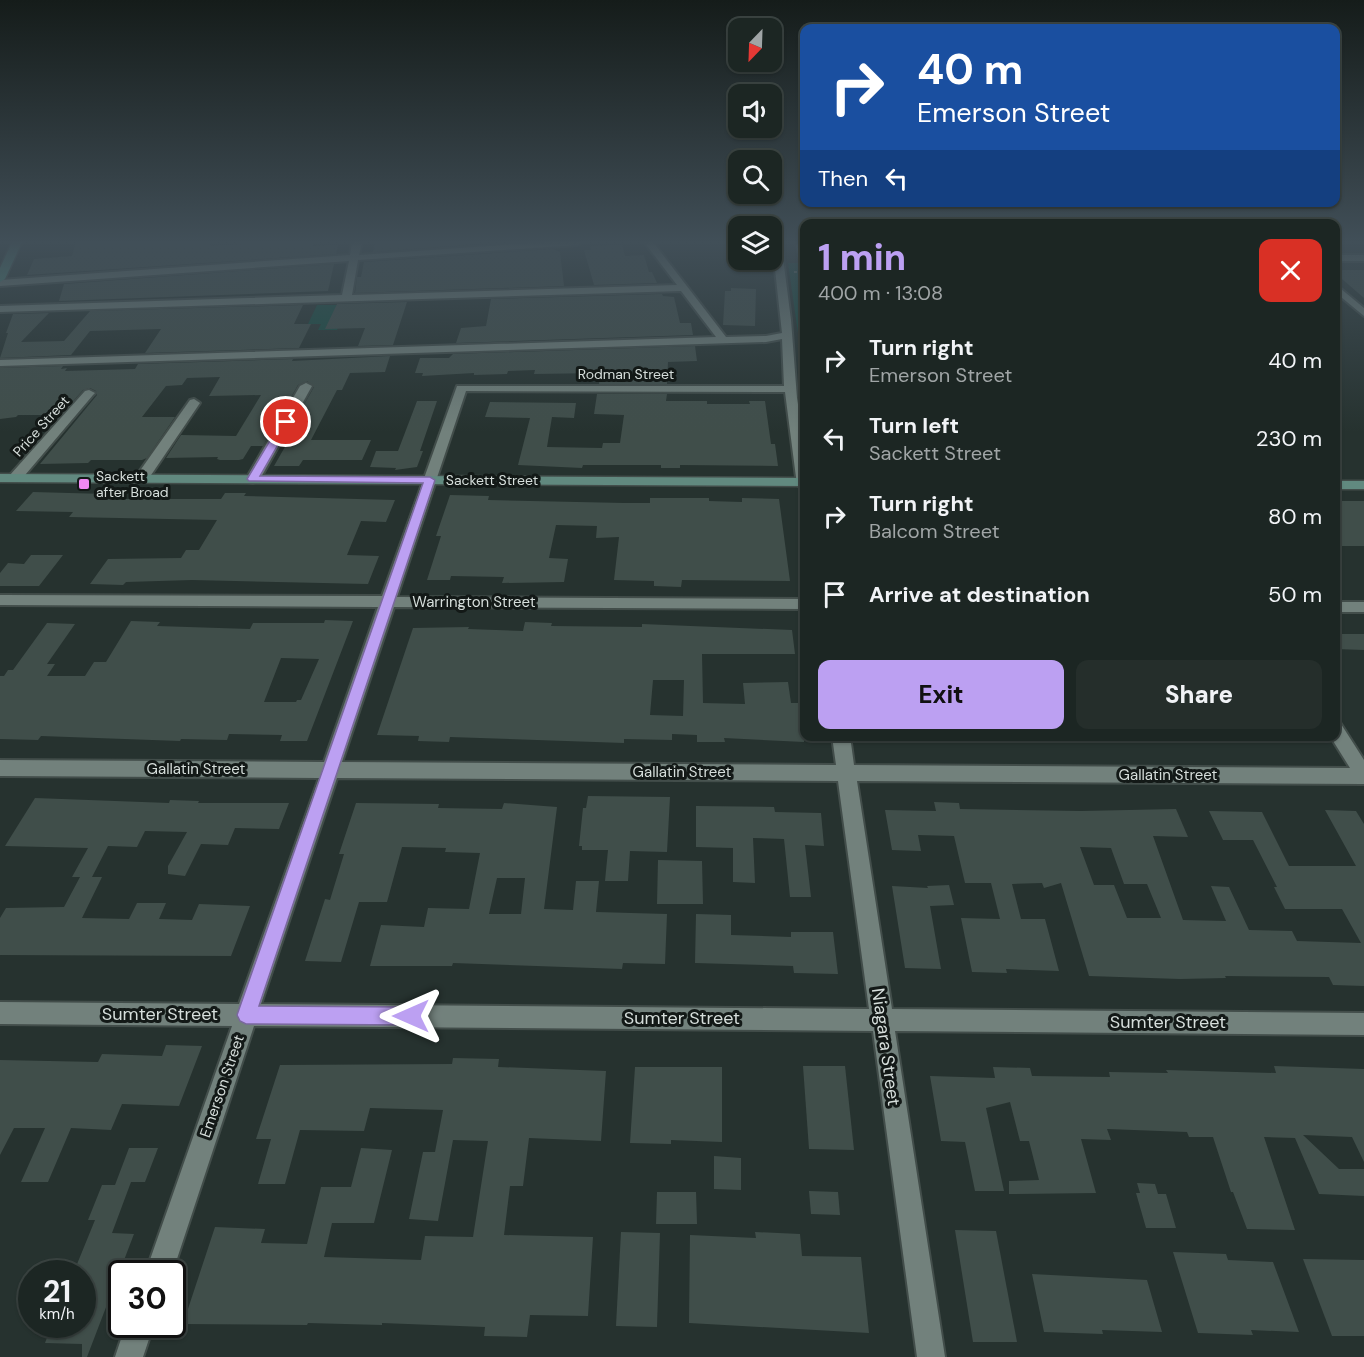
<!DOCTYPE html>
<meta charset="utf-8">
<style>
body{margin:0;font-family:"DM Sans",sans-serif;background:#252e2b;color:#f1f3f6;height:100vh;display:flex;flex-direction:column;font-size:22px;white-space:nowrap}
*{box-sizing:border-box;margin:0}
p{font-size:20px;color:#a0a5a6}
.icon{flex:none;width:33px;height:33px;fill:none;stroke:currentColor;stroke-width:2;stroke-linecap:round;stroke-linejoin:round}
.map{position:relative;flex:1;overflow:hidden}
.side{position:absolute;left:800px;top:219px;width:540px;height:522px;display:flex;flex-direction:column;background:#1c2623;border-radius:12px;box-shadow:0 2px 4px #0004,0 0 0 2px #3a4341}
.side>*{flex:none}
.guide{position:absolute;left:800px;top:24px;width:540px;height:183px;border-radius:12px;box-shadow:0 2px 4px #0004,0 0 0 2px #3a4341;background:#1a4fa0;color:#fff;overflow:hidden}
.needle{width:39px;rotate:203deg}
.buttons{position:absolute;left:728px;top:18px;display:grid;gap:12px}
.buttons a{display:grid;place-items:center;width:54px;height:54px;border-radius:12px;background:#1c2623;box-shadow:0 2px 4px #0004,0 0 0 2px #3a4341;font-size:30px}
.speed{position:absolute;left:18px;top:1260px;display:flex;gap:12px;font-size:30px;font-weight:700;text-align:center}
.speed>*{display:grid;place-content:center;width:78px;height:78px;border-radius:50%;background:#1c2623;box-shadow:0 2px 4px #0004,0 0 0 2px #3a4341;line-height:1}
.speed small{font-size:15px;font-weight:400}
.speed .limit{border:3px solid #111;border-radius:9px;background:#fff;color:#111}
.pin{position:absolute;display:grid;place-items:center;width:51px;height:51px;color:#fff;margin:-26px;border:3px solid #fff;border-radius:50%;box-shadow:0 2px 6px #0007}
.me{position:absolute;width:66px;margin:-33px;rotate:270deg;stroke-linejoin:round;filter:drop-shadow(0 0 4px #0008)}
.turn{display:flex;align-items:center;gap:21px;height:126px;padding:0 18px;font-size:27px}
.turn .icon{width:78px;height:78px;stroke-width:2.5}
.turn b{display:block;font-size:42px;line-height:51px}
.then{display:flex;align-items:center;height:57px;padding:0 18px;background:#0003;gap:12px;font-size:22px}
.round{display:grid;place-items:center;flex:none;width:63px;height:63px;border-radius:12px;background:#252e2b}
.head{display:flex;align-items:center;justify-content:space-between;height:102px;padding:0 18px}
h1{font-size:36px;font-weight:800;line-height:45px;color:#bca0f2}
.cta{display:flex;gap:12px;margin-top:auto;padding:12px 18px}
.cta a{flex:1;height:69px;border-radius:12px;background:#bca0f2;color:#111;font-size:24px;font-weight:800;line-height:69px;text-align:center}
.cta a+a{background:#252e2b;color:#f1f3f6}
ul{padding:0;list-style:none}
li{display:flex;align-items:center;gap:18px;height:78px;padding:0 18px}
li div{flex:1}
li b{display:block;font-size:22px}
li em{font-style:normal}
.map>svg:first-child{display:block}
</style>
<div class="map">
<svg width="1364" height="1357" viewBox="0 0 1364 1357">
<rect width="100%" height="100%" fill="#26322f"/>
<g fill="#134c40">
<path d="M788 263H804V340H799Z"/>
<path d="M317 305H348L337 330H318L321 324H308Z"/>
</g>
<g fill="#404e4a" fill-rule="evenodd">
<path d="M76 242H211L210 246 241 244V242H313V246L338 245 336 254 27 275 34 259 72 256Z"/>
<path d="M375 242H477V244L373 252Z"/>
<path d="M622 245 625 256 644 255 649 272H652L657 283 594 285 584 250H591L590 246Z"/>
<path d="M553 249 560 252 564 286 355 293 357 277H361L364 262Z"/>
<path d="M334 264 328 291 59 301 64 284Z"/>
<path d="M1335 270H1364V298L1335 273Z"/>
<path d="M731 288 756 289 755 326 723 325 725 291H731Z"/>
<path d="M662 294 663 296 674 297 680 323H691L693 335 456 343 461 328 486 326 491 299Z"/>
<path d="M407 302 393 345 358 346 365 328 325 329 337 304Z"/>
<path d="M303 305 294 324H311L299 348 145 353 161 329 90 331 71 355 0 358 8 333H6L13 314 49 313 21 342 64 341 90 311Z"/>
<path d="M695 346 697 361 668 362 667 384H599L600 373 534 374 535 370 508 371 507 374 474 375V373L422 376 423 373H415L420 358H449L453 354Z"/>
<path d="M390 356 385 372 350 373 342 390H337L311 440H371L362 460H303L299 466H274L286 445H281L314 387 307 381 298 385 263 446H251L243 459 239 460H220L217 459 218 457 166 458 181 435 236 436 261 395 209 396 220 377 187 378 182 385 166 386 142 417H175L147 458 142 460H91L88 463 40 464 97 395 96 391 90 388 83 390 61 415H18L16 417 0 419V368L63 366 61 369 67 368 65 371 135 369 138 364 293 359 292 361Z"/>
<path d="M597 394H667L666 401H707V404H750L749 401H765L771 444H775L778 466 680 465V468H661V465H583L582 468 518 465 530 418 485 417 490 402 576 403 574 418 552 417 547 447 602 448 603 443H620L624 415 594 414Z"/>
<path d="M417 401H437L420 451H423L417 467 395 470 396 468 370 467 376 451H398Z"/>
<path d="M33 492 106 494 101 499H221L225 493H246L244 496 395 500 386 522 361 521 347 555 379 556 368 584 192 580 126 582 123 585 90 584 108 559 181 558 186 550H199L217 520 69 517 73 512 16 511Z"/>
<path d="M450 495 489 496 488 500 624 503H650V498H709V501L742 502V498L779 499 790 581 682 580 681 587 654 586V581L614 580 619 537 596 538 597 526 556 525 549 558 568 559 564 582 502 583 504 577 451 576 450 580H427L441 536H436Z"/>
<rect x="1335" y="501" width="29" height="45"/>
<path d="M31 555H63L39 586H0V573L8 563 24 564Z"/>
<path d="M325 620 353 621 307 741H280L282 735 229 734 227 740 181 739 180 741 41 736 38 740 0 739V676H4L8 670H13L47 623 75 624 47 664H55L47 676H85L94 662H106L131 621 160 622 157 626 250 629 253 623H324ZM281 658 319 659 301 700H297L296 702H264Z"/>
<path d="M525 622 552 623 551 626 642 627V624L792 630 795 654H702L703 703 745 704 743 683 788 682 791 703H804V742L724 738 725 742H697V735L672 734V740L624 739V743L450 737 449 742 418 741 419 736 377 735 413 628 469 627 468 629 523 631ZM653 680H684L683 716 650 715Z"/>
<path d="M1335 634H1364V650L1335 649Z"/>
<path d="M588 796 670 797 667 852 630 851 628 881H605L608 850H582V846H579L583 808H586Z"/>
<path d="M35 798 169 803 170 800 199 801 198 803H289L279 829 235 828 228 845 201 844 185 876 168 874V866L187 832 145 831 137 847 108 846 92 877H72L88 848 5 846Z"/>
<path d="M934 802 959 803 960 809 1081 811 1176 809 1188 837 1153 836 1183 920 1226 921 1211 886 1229 887 1249 930 1292 931 1297 941 1361 943 1342 909H1285L1274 887H1277L1253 840H1223L1209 811 1262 812 1289 866H1356L1325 810 1356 811 1364 824V986L1333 985 1329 977 1225 976 1226 978 1180 979 1089 976 1061 883 1044 888 1042 883 1012 884 1021 919H1045L1059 971 1006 969 1007 973 972 972 961 918 1000 919 991 883H965L954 836 918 835 921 851 892 850 885 810 936 811ZM1080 847 1111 848 1124 884H1147L1161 918H1127L1114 885H1094Z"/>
<path d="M356 803 439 804 438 808 502 809 504 803 557 807 544 909 573 910 576 881H599L596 912 667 914 665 964 623 963 622 969 453 963 452 966H370L381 925 424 927 428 908 469 909 480 853 445 852 446 848 402 847 387 902H359L341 962 305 961 325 899 330 900 344 854H339ZM497 878H525L521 914H489Z"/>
<path d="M696 806 774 807 775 812 821 813 824 846 805 845 811 897H790L784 839 753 838 755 883 733 882V848L696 847Z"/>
<path d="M658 860 702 861 703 904H657Z"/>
<path d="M80 877H102L82 918 129 919 137 903H166L159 919 192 920 199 904 250 906 231 956 0 955V918L6 908 64 907Z"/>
<path d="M949 885 954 905 930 906 941 969 905 968 892 886 928 888 927 886Z"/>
<path d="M696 914 731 915V935L791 937V932H833L838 974 794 973 793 966 695 963Z"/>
<path d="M166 1045 202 1046 179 1106 122 1104 111 1130 71 1128 48 1182H21L45 1128H14L0 1155V1060L98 1062 102 1054 162 1056Z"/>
<path d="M453 1058 499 1059 498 1067 606 1071 601 1141 529 1138 523 1186H510L504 1235 593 1237 588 1316 530 1315 527 1337 484 1336 485 1327 382 1323V1325L308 1323 307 1325 183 1324 215 1227 265 1229 261 1243 307 1244 321 1187H351L361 1148 392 1150 374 1223H332L324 1257 421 1260 425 1236 473 1237 488 1141 453 1140 438 1221 409 1219 423 1152H435L443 1110 370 1108 364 1131 300 1130 285 1184H258L271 1139H256L280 1065 452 1064Z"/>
<path d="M803 1066H845L854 1150 809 1149Z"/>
<path d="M1274 1066 1364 1069V1162L1352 1137 1303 1135 1339 1169H1364V1196L1319 1194 1295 1138 1264 1137 1295 1230 1247 1229 1233 1192H1231L1213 1137H1189L1187 1132 1107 1129 1111 1140 1081 1139 1096 1193 1009 1194V1181L1039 1180 1029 1141H1020L1010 1102 986 1108 1004 1191H975L965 1142 941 1141 930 1076 995 1078 993 1067 1030 1068 1032 1076 1110 1077 1109 1072 1168 1073 1166 1070 1276 1073Z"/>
<path d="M635 1067H722V1142L671 1140V1144L630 1143Z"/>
<path d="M129 1148H158L145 1182H131L112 1233 134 1234 87 1357H82V1344L45 1343 52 1324H82V1274H73L95 1220H88L102 1185H115Z"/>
<path d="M714 1156 741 1158V1190L714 1189Z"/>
<path d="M1137 1183 1155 1184 1158 1194H1166L1176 1228H1146L1136 1193H1140Z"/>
<path d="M809 1191 838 1192 840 1215 811 1214Z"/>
<path d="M657 1192H696L697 1224H656Z"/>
<path d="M955 1230 996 1231 1017 1342H973Z"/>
<path d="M621 1232 660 1233 657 1327 616 1326Z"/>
<path d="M755 1232 800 1234 802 1256 861 1257 869 1333 689 1323 690 1235 756 1238Z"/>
<path d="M1173 1252 1226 1254 1228 1260 1273 1262 1299 1332 1251 1330 1253 1335 1198 1333Z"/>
<path d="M1303 1259 1364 1260V1336H1332Z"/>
<path d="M1032 1274 1147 1280 1162 1332 1102 1330 1103 1334 1044 1332Z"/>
</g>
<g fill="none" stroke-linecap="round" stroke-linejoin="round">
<defs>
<path id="lane" d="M795 242H799L804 258 799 257Z"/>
<g id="street">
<path d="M352 242H362L359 255 545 242H582L577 245 358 260 352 295 677 285 644 242H653L726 337 766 336 782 333 772 242H781L791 320 797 398 804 443V489L797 485 785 392 466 391 397 597 804 599V609L394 607 342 762 836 765 832 736H850L854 765 1350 768 1330 736H1335V722L1341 724 1364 760V784L857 781 892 1009 1364 1013V1035L895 1031 945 1357H917L873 1031 254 1026 172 1274H145L232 1026 0 1024V1002L239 1004 319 778 0 776V760L324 762 378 607 0 605V595L382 596 457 386H784L782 339 766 342 0 366V360L716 337 681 291 0 312V306L342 295 349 261 0 286V280L350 255ZM337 778 838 781 869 1009 261 1004Z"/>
<rect x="1335" y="255" width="29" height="6"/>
<path d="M1335 284 1364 308V316L1335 292Z"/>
<path d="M306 383 312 386 260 479 253 483 248 482 246 479 300 386Z"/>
<path d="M89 390 95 393 93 395 20 481H10L8 478 10 475 85 391Z"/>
<path d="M194 399 200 403 147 481H137L135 478 137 475 190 400Z"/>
<rect x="1335" y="602" width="29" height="10"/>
<path d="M126 1324H154L143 1357H115Z"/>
</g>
<g id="secondary">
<path d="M0 474 804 478V486L0 482Z"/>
<rect x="1335" y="481" width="29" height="8"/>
</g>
<path id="primary" d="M12 242H22L5 279 0 282V268Z"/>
</defs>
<use href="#lane" stroke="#424d4a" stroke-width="3"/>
<use href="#street" stroke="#424d4a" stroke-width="4"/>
<use href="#secondary" stroke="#424d4a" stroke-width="3"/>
<use href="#primary" stroke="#424d4a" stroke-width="3"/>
<g stroke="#808a87" stroke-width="1.5" stroke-dasharray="3 1.5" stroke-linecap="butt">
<path d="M794 272H804"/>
<path d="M804 283 799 290 804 316"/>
</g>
<use href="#lane" fill="#72817c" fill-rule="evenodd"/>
<use href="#street" fill="#72817c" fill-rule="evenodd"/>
<use href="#secondary" fill="#61897f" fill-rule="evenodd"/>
<use href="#primary" fill="#4f9283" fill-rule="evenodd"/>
</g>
<linearGradient id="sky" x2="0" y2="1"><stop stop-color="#151c1a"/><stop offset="0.56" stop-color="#414f58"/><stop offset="1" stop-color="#414f58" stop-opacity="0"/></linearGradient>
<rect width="1364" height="432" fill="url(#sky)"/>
<path fill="#bca0f2" stroke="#7a689d" stroke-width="1.5" d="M286 419 291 422 260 476 430 477 435 480 259 1006 411 1007 418 1010 420 1016 418 1023 411 1025 246 1024 240 1021 237 1015 423 483 249 481 247 479 281 422Z"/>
<rect fill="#f18af4" stroke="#131917" stroke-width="2" x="78" y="478" width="12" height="12" rx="3"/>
<g text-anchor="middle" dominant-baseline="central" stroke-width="6" stroke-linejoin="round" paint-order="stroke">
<g font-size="14" fill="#d6dedb" stroke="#131917">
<text x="626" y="374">Rodman Street</text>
<text transform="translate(41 426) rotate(-48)">Price Street</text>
<text x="492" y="480">Sackett Street</text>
</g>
<g font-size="14" fill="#d6dedb" stroke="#131917" text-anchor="start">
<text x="96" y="476">Sackett<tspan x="96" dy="16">after Broad</tspan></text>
</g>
<g font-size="15" fill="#d6dedb" stroke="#131917">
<text x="474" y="602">Warrington Street</text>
<text x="196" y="769">Gallatin Street</text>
<text x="682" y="772">Gallatin Street</text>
<text x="1168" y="775">Gallatin Street</text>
<text transform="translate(222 1086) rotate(-71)">Emerson Street</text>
</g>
<g font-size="18" fill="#d6dedb" stroke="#131917">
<text x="160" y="1014">Sumter Street</text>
<text x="682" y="1018">Sumter Street</text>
<text x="1168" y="1022">Sumter Street</text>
<text transform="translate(886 1047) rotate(82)">Niagara Street</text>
</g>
</g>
</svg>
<div class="buttons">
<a><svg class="needle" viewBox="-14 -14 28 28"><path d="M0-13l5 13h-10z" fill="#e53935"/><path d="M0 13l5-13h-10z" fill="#a0a5a6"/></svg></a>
<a><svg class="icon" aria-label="sound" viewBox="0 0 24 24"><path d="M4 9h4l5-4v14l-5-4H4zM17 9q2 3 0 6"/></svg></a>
<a><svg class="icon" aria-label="search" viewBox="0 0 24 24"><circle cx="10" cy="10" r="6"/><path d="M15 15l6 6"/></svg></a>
<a><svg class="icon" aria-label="layers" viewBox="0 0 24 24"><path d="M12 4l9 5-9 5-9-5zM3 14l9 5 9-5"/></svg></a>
</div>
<div class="speed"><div>21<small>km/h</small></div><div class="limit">30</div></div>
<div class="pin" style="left:286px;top:422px;background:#d93025"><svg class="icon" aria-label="arrive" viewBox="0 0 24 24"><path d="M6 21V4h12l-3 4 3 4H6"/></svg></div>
<svg class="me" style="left:411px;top:1016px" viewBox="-20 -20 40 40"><path d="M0-17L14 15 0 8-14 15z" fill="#bca0f2" stroke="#fff" stroke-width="4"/></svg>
<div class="guide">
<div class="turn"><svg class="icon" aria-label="right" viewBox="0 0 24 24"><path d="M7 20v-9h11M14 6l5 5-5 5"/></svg><div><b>40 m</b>Emerson Street</div></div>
<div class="then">Then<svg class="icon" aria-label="left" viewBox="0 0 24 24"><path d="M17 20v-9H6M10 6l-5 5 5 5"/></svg></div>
</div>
<section class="side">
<div class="head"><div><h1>1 min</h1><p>400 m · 13:08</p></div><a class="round" style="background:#d93025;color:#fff"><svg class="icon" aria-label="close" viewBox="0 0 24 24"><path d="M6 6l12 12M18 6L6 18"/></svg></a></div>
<ul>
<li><svg class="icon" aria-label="right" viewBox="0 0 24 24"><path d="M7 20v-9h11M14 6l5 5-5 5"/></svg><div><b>Turn right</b><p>Emerson Street</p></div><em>40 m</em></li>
<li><svg class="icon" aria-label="left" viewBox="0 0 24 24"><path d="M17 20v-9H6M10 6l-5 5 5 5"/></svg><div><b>Turn left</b><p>Sackett Street</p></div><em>230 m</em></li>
<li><svg class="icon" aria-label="right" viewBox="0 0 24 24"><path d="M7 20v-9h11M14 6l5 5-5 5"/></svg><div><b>Turn right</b><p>Balcom Street</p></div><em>80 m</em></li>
<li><svg class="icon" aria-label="arrive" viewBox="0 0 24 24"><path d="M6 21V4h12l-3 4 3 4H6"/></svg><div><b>Arrive at destination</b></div><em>50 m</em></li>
</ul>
<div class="cta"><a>Exit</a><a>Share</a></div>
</section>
</div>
